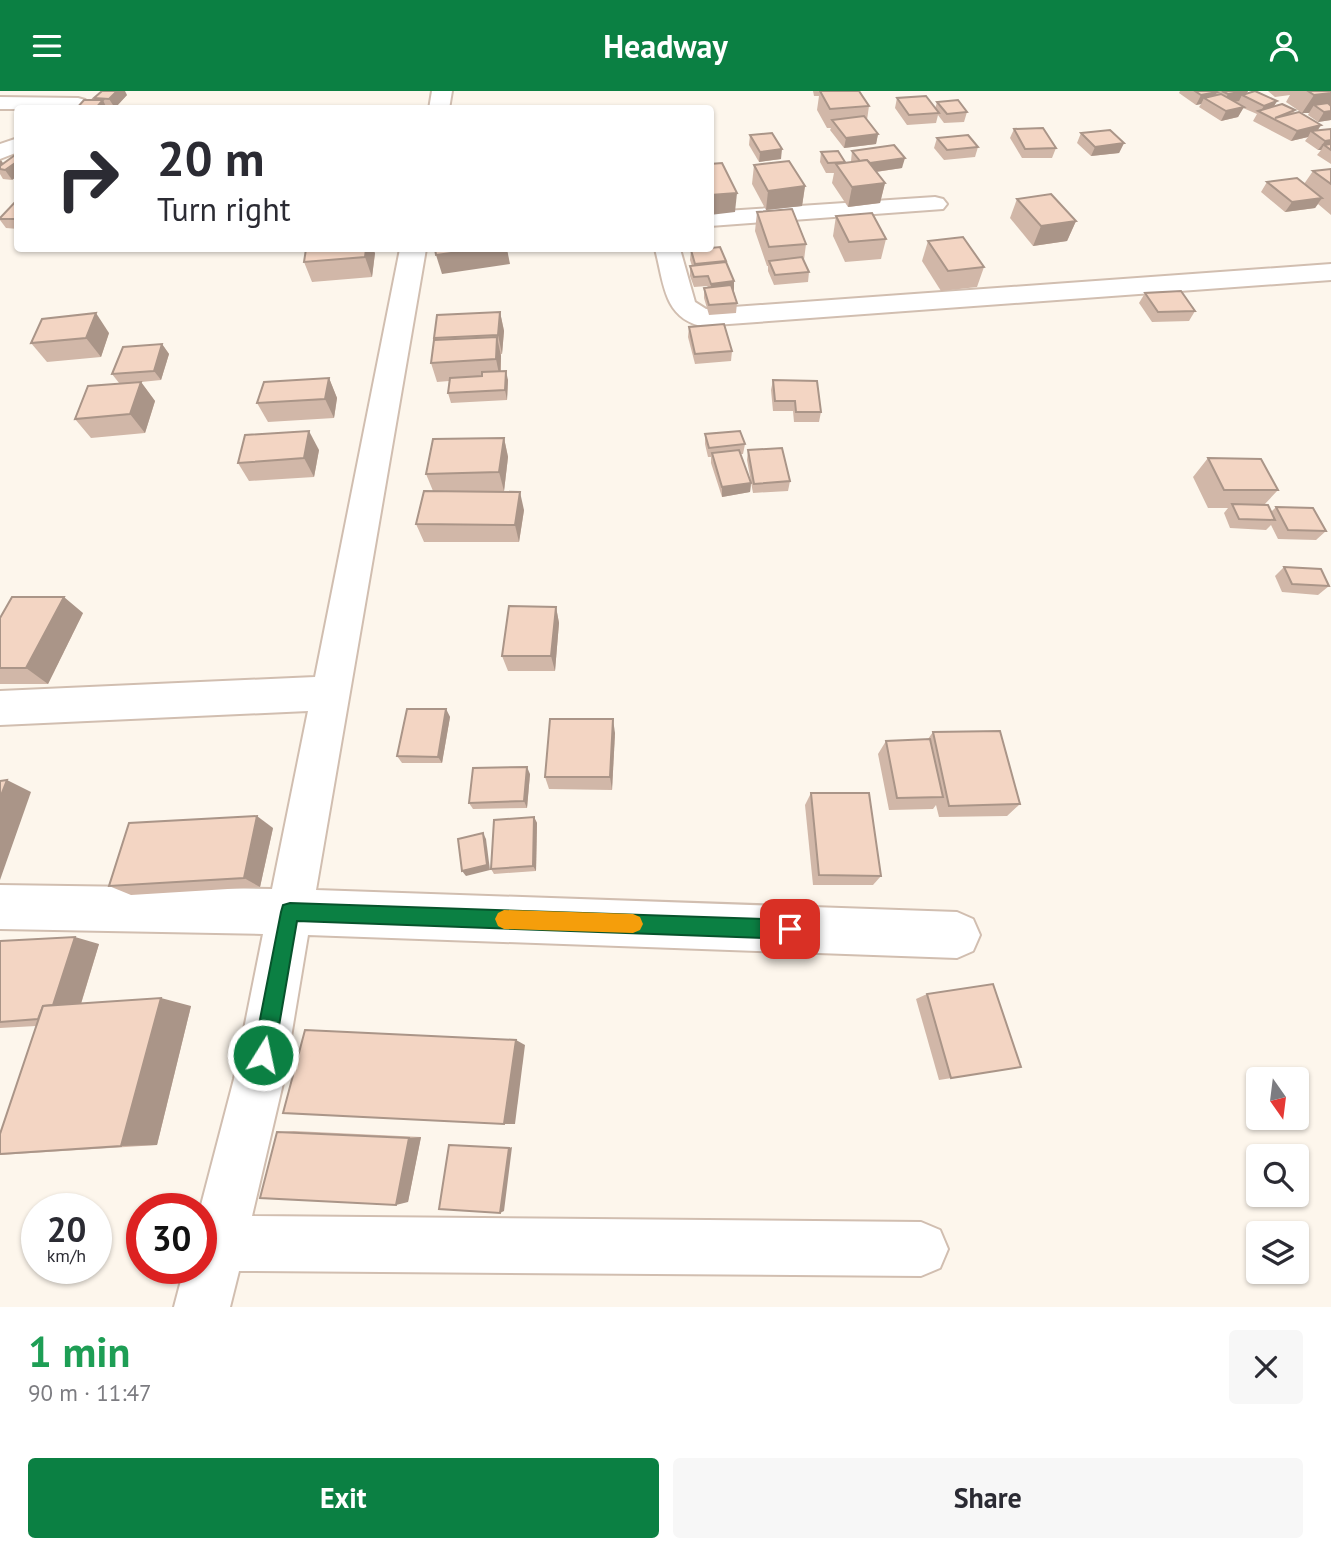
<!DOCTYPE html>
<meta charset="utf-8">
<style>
body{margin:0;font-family:"PT Sans",sans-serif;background:#f7f7f7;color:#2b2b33;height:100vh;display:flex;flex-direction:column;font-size:26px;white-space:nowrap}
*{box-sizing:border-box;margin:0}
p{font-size:23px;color:#7c7c81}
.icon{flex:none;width:38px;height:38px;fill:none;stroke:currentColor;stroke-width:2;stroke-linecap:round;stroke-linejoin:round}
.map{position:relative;height:1216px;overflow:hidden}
.sheet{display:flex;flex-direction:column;background:#fff;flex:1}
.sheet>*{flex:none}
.top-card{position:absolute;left:14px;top:14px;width:700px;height:147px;border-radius:7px;box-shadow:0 2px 5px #0004;background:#fff;color:#2b2b33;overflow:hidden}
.needle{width:46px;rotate:166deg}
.tools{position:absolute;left:1246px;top:976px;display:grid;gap:14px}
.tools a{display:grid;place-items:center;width:63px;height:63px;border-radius:7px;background:#fff;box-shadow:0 2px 5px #0004;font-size:35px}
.speed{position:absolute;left:21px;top:1102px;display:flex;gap:14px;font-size:35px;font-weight:700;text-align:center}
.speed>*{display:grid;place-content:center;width:91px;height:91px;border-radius:50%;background:#fff;box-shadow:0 2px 5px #0004;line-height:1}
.speed small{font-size:18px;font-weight:400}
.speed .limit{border:10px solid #d22;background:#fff;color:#111}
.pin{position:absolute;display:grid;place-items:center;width:60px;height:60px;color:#fff;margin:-30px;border-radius:14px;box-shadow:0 4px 10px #0006}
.me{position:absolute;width:77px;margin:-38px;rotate:10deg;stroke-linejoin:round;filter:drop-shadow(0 0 5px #0008)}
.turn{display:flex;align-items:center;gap:24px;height:147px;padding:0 28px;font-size:32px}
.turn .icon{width:91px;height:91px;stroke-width:2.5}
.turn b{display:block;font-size:49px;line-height:60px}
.round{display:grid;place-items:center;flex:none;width:74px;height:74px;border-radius:7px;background:#f7f7f7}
.summary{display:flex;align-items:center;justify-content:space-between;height:119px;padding:0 28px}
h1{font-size:42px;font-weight:800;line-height:52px;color:#1e9e55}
.primary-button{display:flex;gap:14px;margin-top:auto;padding:14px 28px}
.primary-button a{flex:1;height:80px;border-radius:7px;background:#0b8043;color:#fff;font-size:28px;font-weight:800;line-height:80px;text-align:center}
.primary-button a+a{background:#f7f7f7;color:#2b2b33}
header{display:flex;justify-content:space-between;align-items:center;height:91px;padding:0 28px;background:#0b8043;color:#fff;font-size:32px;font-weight:800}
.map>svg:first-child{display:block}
</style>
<header><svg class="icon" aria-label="menu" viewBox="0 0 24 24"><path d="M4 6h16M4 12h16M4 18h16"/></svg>Headway<svg class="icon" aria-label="person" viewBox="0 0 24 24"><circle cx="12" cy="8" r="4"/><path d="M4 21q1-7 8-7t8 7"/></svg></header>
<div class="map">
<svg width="1331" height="1216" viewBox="0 0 1331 1216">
<rect width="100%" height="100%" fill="#fdf6ec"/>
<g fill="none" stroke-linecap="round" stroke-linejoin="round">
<defs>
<g id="minor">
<path d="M432 0H452L449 18H429Z"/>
<path d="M0 6 78 7 85 9 88 13 85 18H0Z"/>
<path d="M18 47V61L0 68V53Z"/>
<path d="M935 106 943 108 947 113 943 118 710 135V121Z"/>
<path d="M400 158H426L316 799 957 821 973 828 980 844 973 860 957 867 308 844 284 988 252 1125 921 1131 940 1139 948 1158 940 1177 921 1185 239 1180 230 1216H174L184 1178H201L200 1118 234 988 263 843 0 838V794L272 798 308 620 0 634V600L315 586Z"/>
<path d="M655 158H680L695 211 706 218 1331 173V189L701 235C663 226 664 191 655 158Z"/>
</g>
</defs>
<use href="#minor" stroke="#d1beb0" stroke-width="4"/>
<use href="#minor" fill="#fff" fill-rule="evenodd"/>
</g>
<g fill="#d1b7a8">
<path d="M813 0H859L869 15 867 29 878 43 876 53 844 57 830 39 831 37H827L817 19 819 5H814Z"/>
<path d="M1180 0H1248L1247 2 1277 10 1274 15 1295 19 1293 23 1321 34 1318 39 1331 38V73L1317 64 1321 59H1318L1305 50 1308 46 1291 50 1253 30 1257 23 1243 17 1238 26 1221 30 1199 16 1201 13 1196 14 1179 2Z"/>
<path d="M1268 0H1331V29L1318 31 1308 24 1309 22H1302L1286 11 1290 4 1275 6Z"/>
<path d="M127 4 115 17 76 18 95 9 94 7Z"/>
<path d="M897 7 935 18 937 11 967 21 964 31 944 32 938 24 936 32 907 34 895 17Z"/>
<path d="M1014 38 1056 57 1052 67H1022L1010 47Z"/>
<path d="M1081 42 1124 52 1119 62 1091 65 1077 52Z"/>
<path d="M750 44 781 68 759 71 749 54Z"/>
<path d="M937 47 978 56 975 66 944 69 934 57Z"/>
<path d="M852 60 902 77 876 81 885 92 880 112 848 116 832 92 834 82H826L820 71 821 61 844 72 851 71V70Z"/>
<path d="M0 69 3 73 12 89 3 88 0 83Z"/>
<path d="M754 74 805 95 802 115 766 119 752 93Z"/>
<path d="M1331 78V124L1318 113 1315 117 1285 121 1261 101 1267 91 1304 93 1313 80Z"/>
<path d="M18 108V138L6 137 0 129V127Z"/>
<path d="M1017 108 1076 130 1067 150 1033 155 1010 127Z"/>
<path d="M757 121 806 153 804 169 809 181 808 191 774 194 768 180V175H767L755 140Z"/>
<path d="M836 125 886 148 881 168 845 171 833 145Z"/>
<path d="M928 150 984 176 977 196 941 200 922 170Z"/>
<path d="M691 159 726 170 737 212 736 222 709 224 704 207V197L708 196 707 195 694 196 690 185V175H692L690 169Z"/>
<path d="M375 162 372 186 312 191 304 171Z"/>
<path d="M1145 202 1195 220 1189 230 1152 231 1139 212Z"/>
<path d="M500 221 504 240 502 263H501V280L508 289 507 309 451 312 448 302 449 290 437 291 431 272 434 247Z"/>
<path d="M689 236 732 260 731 270 695 273 688 246Z"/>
<path d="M109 242 101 266 47 271 31 252Z"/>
<path d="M162 253 169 263 161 289 141 291 155 310 145 342 91 347 75 328 119 292 112 283Z"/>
<path d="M329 287 337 307 334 327 268 331 257 312Z"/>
<path d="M773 289 821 321 819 331H794L793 320H773L771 299Z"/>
<path d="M705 343 745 353 743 363H740L751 392 750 401 722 406 711 372V366H708L705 353Z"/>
<path d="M504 347 508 366 504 400H470L524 419 519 451H424L416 433 433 400 426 383Z"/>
<path d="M319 359 314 386 249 390 238 372Z"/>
<path d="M748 359 790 390 788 400 753 402 747 369Z"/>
<path d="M1208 367 1278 399 1264 414 1271 421 1276 416 1326 440 1316 449 1278 448 1271 434 1266 439 1230 437 1224 422 1228 417H1208L1193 386Z"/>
<path d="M1284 476 1329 495 1318 504 1282 501 1275 485Z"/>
<path d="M556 516 559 532 555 580H508L502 565Z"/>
<path d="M83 522 48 593H0V527Z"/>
<path d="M446 618 450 626 442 672H402L397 665Z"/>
<path d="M933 641 1020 713 1007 725 939 726 936 714 933 718 889 719 878 663 886 650 928 648Z"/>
<path d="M615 642 612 699 549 698 545 686Z"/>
<path d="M530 683 527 717 473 718 469 712Z"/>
<path d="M811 702 881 785 873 794H813L805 714Z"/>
<path d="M534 726 537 732 536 780 494 783 491 778Z"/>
<path d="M273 737 260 796 131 804 109 795Z"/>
<path d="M0 850 99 853 81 913 191 915 157 1054 0 1064 36 935 0 937Z"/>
<path d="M927 903 1021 976 939 989 916 908Z"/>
<path d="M294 1040 421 1046 408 1111 277 1041Z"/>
</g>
<g fill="#aa9588">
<path d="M117 0H125L127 4 115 17 109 8Z"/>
<path d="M1245 0H1248L1245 5 1242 4 1239 10 1222 13 1228 3Z"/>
<path d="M1217 1 1212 11 1204 7 1201 13 1196 14 1201 4Z"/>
<path d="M1331 2V19L1314 14 1309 22H1302L1314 4Z"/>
<path d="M103 9 107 18H95Z"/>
<path d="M1277 10 1271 20 1260 21 1264 15Z"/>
<path d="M1244 16 1238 26 1221 30 1226 20Z"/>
<path d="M1331 20V29L1318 31 1324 21Z"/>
<path d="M1321 34 1315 43 1311 40 1308 46 1291 50 1297 40Z"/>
<path d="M878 43 876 53 844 57 846 47Z"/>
<path d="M1331 49V57L1324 54 1321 59H1318L1325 50Z"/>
<path d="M1124 52 1119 62 1091 65 1095 56Z"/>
<path d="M710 54H714L713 73H710Z"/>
<path d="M782 58 781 68 759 71 760 61Z"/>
<path d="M905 67 902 77 861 83 863 73Z"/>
<path d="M1 69 7 78 18 70V85L12 89 5 79 0 78V70Z"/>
<path d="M885 92 880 112 848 116 852 96Z"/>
<path d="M805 95 802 115 766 119 768 100Z"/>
<path d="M737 102 735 121 710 124V104Z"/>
<path d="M1322 107 1315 117 1285 121 1292 111Z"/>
<path d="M1076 130 1067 150 1033 155 1041 135Z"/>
<path d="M366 158H373L375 162 372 186 365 166Z"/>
<path d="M481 158H507L510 173 442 183 436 164Z"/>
<path d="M734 190V200L710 203 711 193Z"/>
<path d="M500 221 504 240 502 263 498 244Z"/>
<path d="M96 222 109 242 101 266 86 247Z"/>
<path d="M497 246 501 265 500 288 496 268Z"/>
<path d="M162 253 169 263 161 289 154 280Z"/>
<path d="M506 280 508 289 507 309 505 299Z"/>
<path d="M329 287 337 307 334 327 325 308Z"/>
<path d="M141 291 155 310 145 342 130 323Z"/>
<path d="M309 340 319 359 314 386 304 367Z"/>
<path d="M504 347 508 366 504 400 499 381Z"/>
<path d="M751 392 750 401 722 406V396Z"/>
<path d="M520 401 524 419 519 451 515 434Z"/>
<path d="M64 506 83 522 48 593 26 577Z"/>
<path d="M556 516 559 532 555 580 551 565Z"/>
<path d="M446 618 450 626 442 672 438 666Z"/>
<path d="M613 628 615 642 612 699 610 686Z"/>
<path d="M527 676 530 683 527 717 524 710Z"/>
<path d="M7 689 31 701 0 789V707Z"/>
<path d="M257 725 273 737 260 796 244 787Z"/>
<path d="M534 726 537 732 536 780 533 775Z"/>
<path d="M483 742 486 748 490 779 466 785 462 780Z"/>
<path d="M75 846 99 853 75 932 49 927Z"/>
<path d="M161 907 191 915 157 1054 121 1055Z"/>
<path d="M516 949 525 954 515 1033H504Z"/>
<path d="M421 1046 408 1111 396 1114 409 1047Z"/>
<path d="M512 1056 504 1120 500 1122 509 1057Z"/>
</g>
<g fill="#f3d5c3" stroke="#aa9588" stroke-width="2">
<path d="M102 0H117L109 8 94 7Z"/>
<path d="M820 0H859L869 15 830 18Z"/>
<path d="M1195 0H1215L1217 1 1201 4Z"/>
<path d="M1222 0H1245L1228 3Z"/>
<path d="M1255 0 1277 10 1264 15 1242 4Z"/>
<path d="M1308 0H1331V2L1314 4Z"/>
<path d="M1221 3 1244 16 1226 20 1204 7Z"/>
<path d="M926 5 939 22 909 24 897 7Z"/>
<path d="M84 9H103L95 18H76Z"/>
<path d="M958 9 967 21 947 23 937 11Z"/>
<path d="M1328 12 1331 15V20L1324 21 1314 14Z"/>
<path d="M1282 13 1295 19 1275 27 1299 21 1321 34 1297 40 1258 20Z"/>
<path d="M864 25 878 43 846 47 832 29Z"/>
<path d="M1043 37 1056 57 1025 58 1014 38Z"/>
<path d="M1331 38V49L1325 50 1311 40Z"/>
<path d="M1110 39 1124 52 1095 56 1081 42Z"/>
<path d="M772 42 782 58 760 61 750 44Z"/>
<path d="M968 44 978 56 947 59 937 47Z"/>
<path d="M1331 53V59L1324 54Z"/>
<path d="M894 54 905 67 870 72 867 69 860 70 852 60Z"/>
<path d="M838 60 845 71 828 72 821 61Z"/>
<path d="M15 64 18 65V70L5 79 0 78V75Z"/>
<path d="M867 69 885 92 852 96 836 73Z"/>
<path d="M789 70 805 95 768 100 754 74Z"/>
<path d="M722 72 737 102 710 104V73Z"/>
<path d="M1331 78V93L1313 80Z"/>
<path d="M1297 87 1322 107 1292 111 1267 91Z"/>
<path d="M1051 103 1076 130 1041 135 1017 108Z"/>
<path d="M18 108V128H0V127Z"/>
<path d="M792 118 806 153 769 156 757 121Z"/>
<path d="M872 122 886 148 849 151 836 125Z"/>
<path d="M963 146 984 176 948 180 928 150Z"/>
<path d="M720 156 726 170 695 173 691 159Z"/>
<path d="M306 158H366L365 166 304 171Z"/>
<path d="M435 158H481L436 164Z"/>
<path d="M802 166 809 181 775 184 769 170Z"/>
<path d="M726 171 734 190 711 193 708 185 694 186 690 175Z"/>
<path d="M731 194 737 212 709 214 704 197Z"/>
<path d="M1181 200 1195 220 1158 221 1145 202Z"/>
<path d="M500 221 498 244 434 247 437 224Z"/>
<path d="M96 222 86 247 31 252 42 228Z"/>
<path d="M724 233 732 260 695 263 689 236Z"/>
<path d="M497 246 496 268 431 272 434 249Z"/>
<path d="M162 253 154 280 112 283 123 256Z"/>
<path d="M506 280 505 299 448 302 450 287 482 285V281Z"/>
<path d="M329 287 325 308 257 312 264 291Z"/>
<path d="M773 289 817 290 821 321H796L795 310H775Z"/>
<path d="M141 291 130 323 75 328 88 295Z"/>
<path d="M309 340 304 367 238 372 245 344Z"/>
<path d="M740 340 745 353 709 357 705 343Z"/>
<path d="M504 347 499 381 426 383 433 348Z"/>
<path d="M782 357 790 390 754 393 748 359Z"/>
<path d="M739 359 751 392 722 396 712 362Z"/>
<path d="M1208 367 1261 368 1278 399H1224Z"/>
<path d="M424 400 520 401 515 434 416 433Z"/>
<path d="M1232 413 1268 414 1275 429 1239 428Z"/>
<path d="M1276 416 1313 417 1326 440 1288 439Z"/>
<path d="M1284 476 1321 478 1329 495 1292 493Z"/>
<path d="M12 506H64L26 577H0V527Z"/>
<path d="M509 515 556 516 551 565H502Z"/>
<path d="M407 618H446L438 666 397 665Z"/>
<path d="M550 628H613L610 686H545Z"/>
<path d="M1000 640 1020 713 949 715 933 641Z"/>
<path d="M930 648 943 706 897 707 886 650Z"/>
<path d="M527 676 524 710 469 712 473 677Z"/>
<path d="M7 689 0 707V690Z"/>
<path d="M811 702H869L881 785 819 784Z"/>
<path d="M257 725 244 787 109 795 129 732Z"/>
<path d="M534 726 533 775 491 778 494 729Z"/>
<path d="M483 742 487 774 462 780 458 748Z"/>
<path d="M75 846 53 914 43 915 38 928 0 931V850Z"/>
<path d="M993 893 1021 976 951 987 927 903Z"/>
<path d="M161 907 121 1055 0 1063V1043L43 915Z"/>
<path d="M305 939 516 949 504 1033 283 1022Z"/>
<path d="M277 1041 409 1047 396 1114 260 1107Z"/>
<path d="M449 1054 509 1057 500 1122 439 1118Z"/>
</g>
<path fill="#0b8043" stroke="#07532c" stroke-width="2" d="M290 812 790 829 797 832 800 838 797 845 790 848 297 830 274 964 271 971 263 974 256 971 253 964 281 821 283 814Z"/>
<path fill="#f59e0b" d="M504 819 633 823 640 826 643 833 640 839 633 842 504 838 498 835 495 828 498 822Z"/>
</svg>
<div class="tools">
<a><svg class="needle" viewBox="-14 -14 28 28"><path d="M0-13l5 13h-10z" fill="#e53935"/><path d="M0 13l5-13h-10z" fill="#7c7c81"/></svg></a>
<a><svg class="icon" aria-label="search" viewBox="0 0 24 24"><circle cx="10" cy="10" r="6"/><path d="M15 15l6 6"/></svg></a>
<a><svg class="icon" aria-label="layers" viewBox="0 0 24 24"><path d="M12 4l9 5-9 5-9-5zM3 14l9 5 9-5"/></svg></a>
</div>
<div class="speed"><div>20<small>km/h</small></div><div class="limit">30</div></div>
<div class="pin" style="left:790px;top:838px;background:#d93025"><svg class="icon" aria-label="arrive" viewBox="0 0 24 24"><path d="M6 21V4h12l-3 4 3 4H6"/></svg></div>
<svg class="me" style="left:263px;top:964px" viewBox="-20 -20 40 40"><circle r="17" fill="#0b8043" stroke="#fff" stroke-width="3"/><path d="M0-11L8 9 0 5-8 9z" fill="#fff"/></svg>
<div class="top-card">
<div class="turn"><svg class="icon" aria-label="right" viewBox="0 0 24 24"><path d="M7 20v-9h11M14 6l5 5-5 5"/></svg><div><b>20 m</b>Turn right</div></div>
</div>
</div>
<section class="sheet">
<div class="summary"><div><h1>1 min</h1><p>90 m · 11:47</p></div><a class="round"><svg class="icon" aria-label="close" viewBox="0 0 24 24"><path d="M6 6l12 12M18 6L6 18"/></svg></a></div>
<div class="primary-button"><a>Exit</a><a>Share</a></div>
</section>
